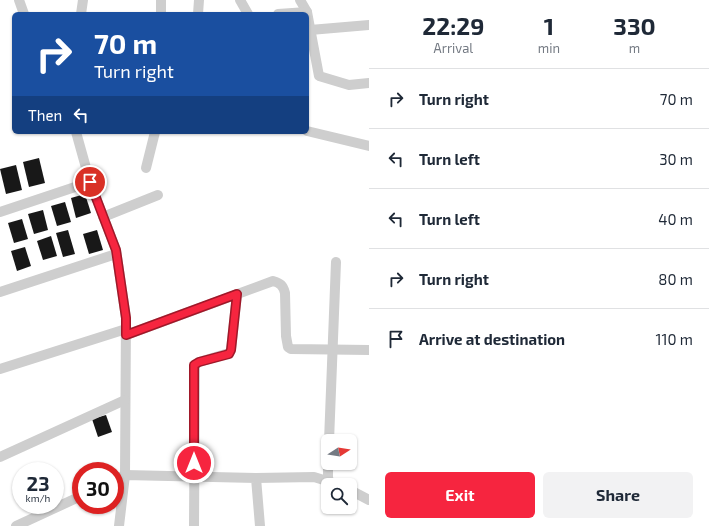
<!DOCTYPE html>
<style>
body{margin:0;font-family:"Exo 2",sans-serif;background:#f2f2f3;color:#1f2937;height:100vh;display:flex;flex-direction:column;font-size:15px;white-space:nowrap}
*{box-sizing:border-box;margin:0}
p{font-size:13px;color:#747a83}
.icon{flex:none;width:22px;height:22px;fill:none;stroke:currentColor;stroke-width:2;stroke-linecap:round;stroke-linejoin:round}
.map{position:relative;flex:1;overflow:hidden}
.details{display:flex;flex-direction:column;background:#fff;width:340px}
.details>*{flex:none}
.guide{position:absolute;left:12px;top:12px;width:297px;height:122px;border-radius:6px;box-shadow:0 1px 3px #0004;background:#1a4fa0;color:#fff;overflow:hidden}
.needle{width:26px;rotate:78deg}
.fabs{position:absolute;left:321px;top:434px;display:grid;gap:8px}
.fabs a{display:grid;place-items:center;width:36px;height:36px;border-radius:6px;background:#fff;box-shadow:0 1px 3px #0004;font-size:20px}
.speed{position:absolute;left:12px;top:462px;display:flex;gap:8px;font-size:20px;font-weight:700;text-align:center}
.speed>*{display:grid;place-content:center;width:52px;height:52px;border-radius:50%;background:#fff;box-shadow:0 1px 3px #0004;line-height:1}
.speed small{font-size:10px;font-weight:400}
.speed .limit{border:6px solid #d22;background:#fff;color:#111}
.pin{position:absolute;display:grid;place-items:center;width:34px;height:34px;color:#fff;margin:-17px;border:2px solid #fff;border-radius:50%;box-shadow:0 1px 4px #0007}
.me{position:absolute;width:44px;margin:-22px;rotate:0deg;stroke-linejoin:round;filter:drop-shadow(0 0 3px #0008)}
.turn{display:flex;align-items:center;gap:14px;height:84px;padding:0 16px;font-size:18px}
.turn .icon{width:52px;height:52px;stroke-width:2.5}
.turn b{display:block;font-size:28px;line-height:34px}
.then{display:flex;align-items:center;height:38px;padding:0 16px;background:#0003;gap:8px;font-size:15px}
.eta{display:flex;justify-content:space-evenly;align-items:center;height:68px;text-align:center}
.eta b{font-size:24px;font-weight:700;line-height:28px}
.cta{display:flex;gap:8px;margin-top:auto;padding:8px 16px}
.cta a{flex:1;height:46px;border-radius:6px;background:#f6253f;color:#fff;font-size:16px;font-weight:700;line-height:46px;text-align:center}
.cta a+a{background:#f2f2f3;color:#1f2937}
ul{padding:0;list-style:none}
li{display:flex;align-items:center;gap:12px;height:60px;padding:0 16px;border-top:1px solid #e0e1e3}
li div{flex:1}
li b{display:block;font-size:15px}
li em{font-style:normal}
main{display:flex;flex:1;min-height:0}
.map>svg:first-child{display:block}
</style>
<main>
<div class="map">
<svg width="369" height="526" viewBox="0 0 369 526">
<rect width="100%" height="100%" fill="#fff"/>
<g fill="#181818">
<path d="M39 158 45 183 29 187 23 162Z"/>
<path d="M16 165 22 190 6 194 0 169Z"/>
<path d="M85 194 91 213 76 218 71 198Z"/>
<path d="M65 202 71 222 57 226 51 206Z"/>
<path d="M43 210 48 230 34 234 28 214Z"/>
<path d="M22 219 28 239 14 243 8 223Z"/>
<path d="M68 230 75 254 63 257 56 233Z"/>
<path d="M97 230 103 250 89 254 83 234Z"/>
<path d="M51 236 57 256 43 260 37 241Z"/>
<path d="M25 247 31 266 17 271 11 251Z"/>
<path d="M106 415 112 432 98 437 92 419Z"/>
</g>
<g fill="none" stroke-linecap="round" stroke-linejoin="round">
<g stroke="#cecece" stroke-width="10">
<path d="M19 0 24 14"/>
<path d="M240 0 248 14"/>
<path d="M300 0 307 12 319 76 349 85 369 83"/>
<path d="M81 14 83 0"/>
<path d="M161 14V0"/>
<path d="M198 14 199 0"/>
<path d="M278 14 307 12"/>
<path d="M310 30 369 25"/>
<path d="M307 131 369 146"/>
<path d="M76 132 90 182"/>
<path d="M146 168 155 132"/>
<path d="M0 212 90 182 116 250 126 318 125 475 119 526"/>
<path d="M103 217 158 195"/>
<path d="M0 292 116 254"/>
<path d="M126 335 273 281C280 283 283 285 285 293L286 336 288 347 291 349 369 350"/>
<path d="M0 369 126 329"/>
<path d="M329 441 336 262"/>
<path d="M0 457 125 400"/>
<path d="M256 478 314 477 340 485"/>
<path d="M115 480 125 475 256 478 260 526"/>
<path d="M328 481V463"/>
<path d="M350 490 369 500"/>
<path d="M16 526 81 496"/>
<path d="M194 526 195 365 199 362 229 353 231 350 237 294"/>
</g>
</g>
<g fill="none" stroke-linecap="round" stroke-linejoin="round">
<defs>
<path id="route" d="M90 182 116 250 126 318V335L237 294 231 350 229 354 199 362 194 365V463"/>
</defs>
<use href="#route" stroke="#a01829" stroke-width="10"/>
<use href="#route" stroke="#f6253f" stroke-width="7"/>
</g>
</svg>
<div class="fabs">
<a><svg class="needle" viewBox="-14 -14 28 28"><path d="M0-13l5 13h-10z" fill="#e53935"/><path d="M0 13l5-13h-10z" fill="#747a83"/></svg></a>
<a><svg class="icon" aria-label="search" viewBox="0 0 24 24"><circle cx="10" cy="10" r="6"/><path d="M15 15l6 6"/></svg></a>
</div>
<div class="speed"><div>23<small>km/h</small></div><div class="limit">30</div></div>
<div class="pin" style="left:90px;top:182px;background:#d93025"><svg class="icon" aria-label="arrive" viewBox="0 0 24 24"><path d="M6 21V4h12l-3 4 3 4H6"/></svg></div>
<svg class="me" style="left:194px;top:463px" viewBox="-20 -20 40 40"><circle r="17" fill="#f6253f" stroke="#fff" stroke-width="3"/><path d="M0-11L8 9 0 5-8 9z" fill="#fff"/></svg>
<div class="guide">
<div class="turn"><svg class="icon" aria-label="right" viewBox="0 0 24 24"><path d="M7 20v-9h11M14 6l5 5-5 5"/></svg><div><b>70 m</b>Turn right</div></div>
<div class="then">Then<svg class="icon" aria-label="left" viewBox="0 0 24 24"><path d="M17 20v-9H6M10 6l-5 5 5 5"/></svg></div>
</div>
</div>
<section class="details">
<div class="eta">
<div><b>22:29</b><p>Arrival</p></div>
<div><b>1</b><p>min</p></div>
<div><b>330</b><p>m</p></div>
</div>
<ul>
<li><svg class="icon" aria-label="right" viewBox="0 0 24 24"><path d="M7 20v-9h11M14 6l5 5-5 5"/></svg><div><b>Turn right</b></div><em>70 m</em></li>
<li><svg class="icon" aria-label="left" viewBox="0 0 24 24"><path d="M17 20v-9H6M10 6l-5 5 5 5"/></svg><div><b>Turn left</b></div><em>30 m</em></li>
<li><svg class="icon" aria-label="left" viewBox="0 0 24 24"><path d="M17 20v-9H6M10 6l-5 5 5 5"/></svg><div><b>Turn left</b></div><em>40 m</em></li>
<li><svg class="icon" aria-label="right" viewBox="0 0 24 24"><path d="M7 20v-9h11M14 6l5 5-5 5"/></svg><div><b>Turn right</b></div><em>80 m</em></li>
<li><svg class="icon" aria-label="arrive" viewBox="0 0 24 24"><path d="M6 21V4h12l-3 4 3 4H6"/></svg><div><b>Arrive at destination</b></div><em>110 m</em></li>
</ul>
<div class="cta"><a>Exit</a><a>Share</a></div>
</section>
</main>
